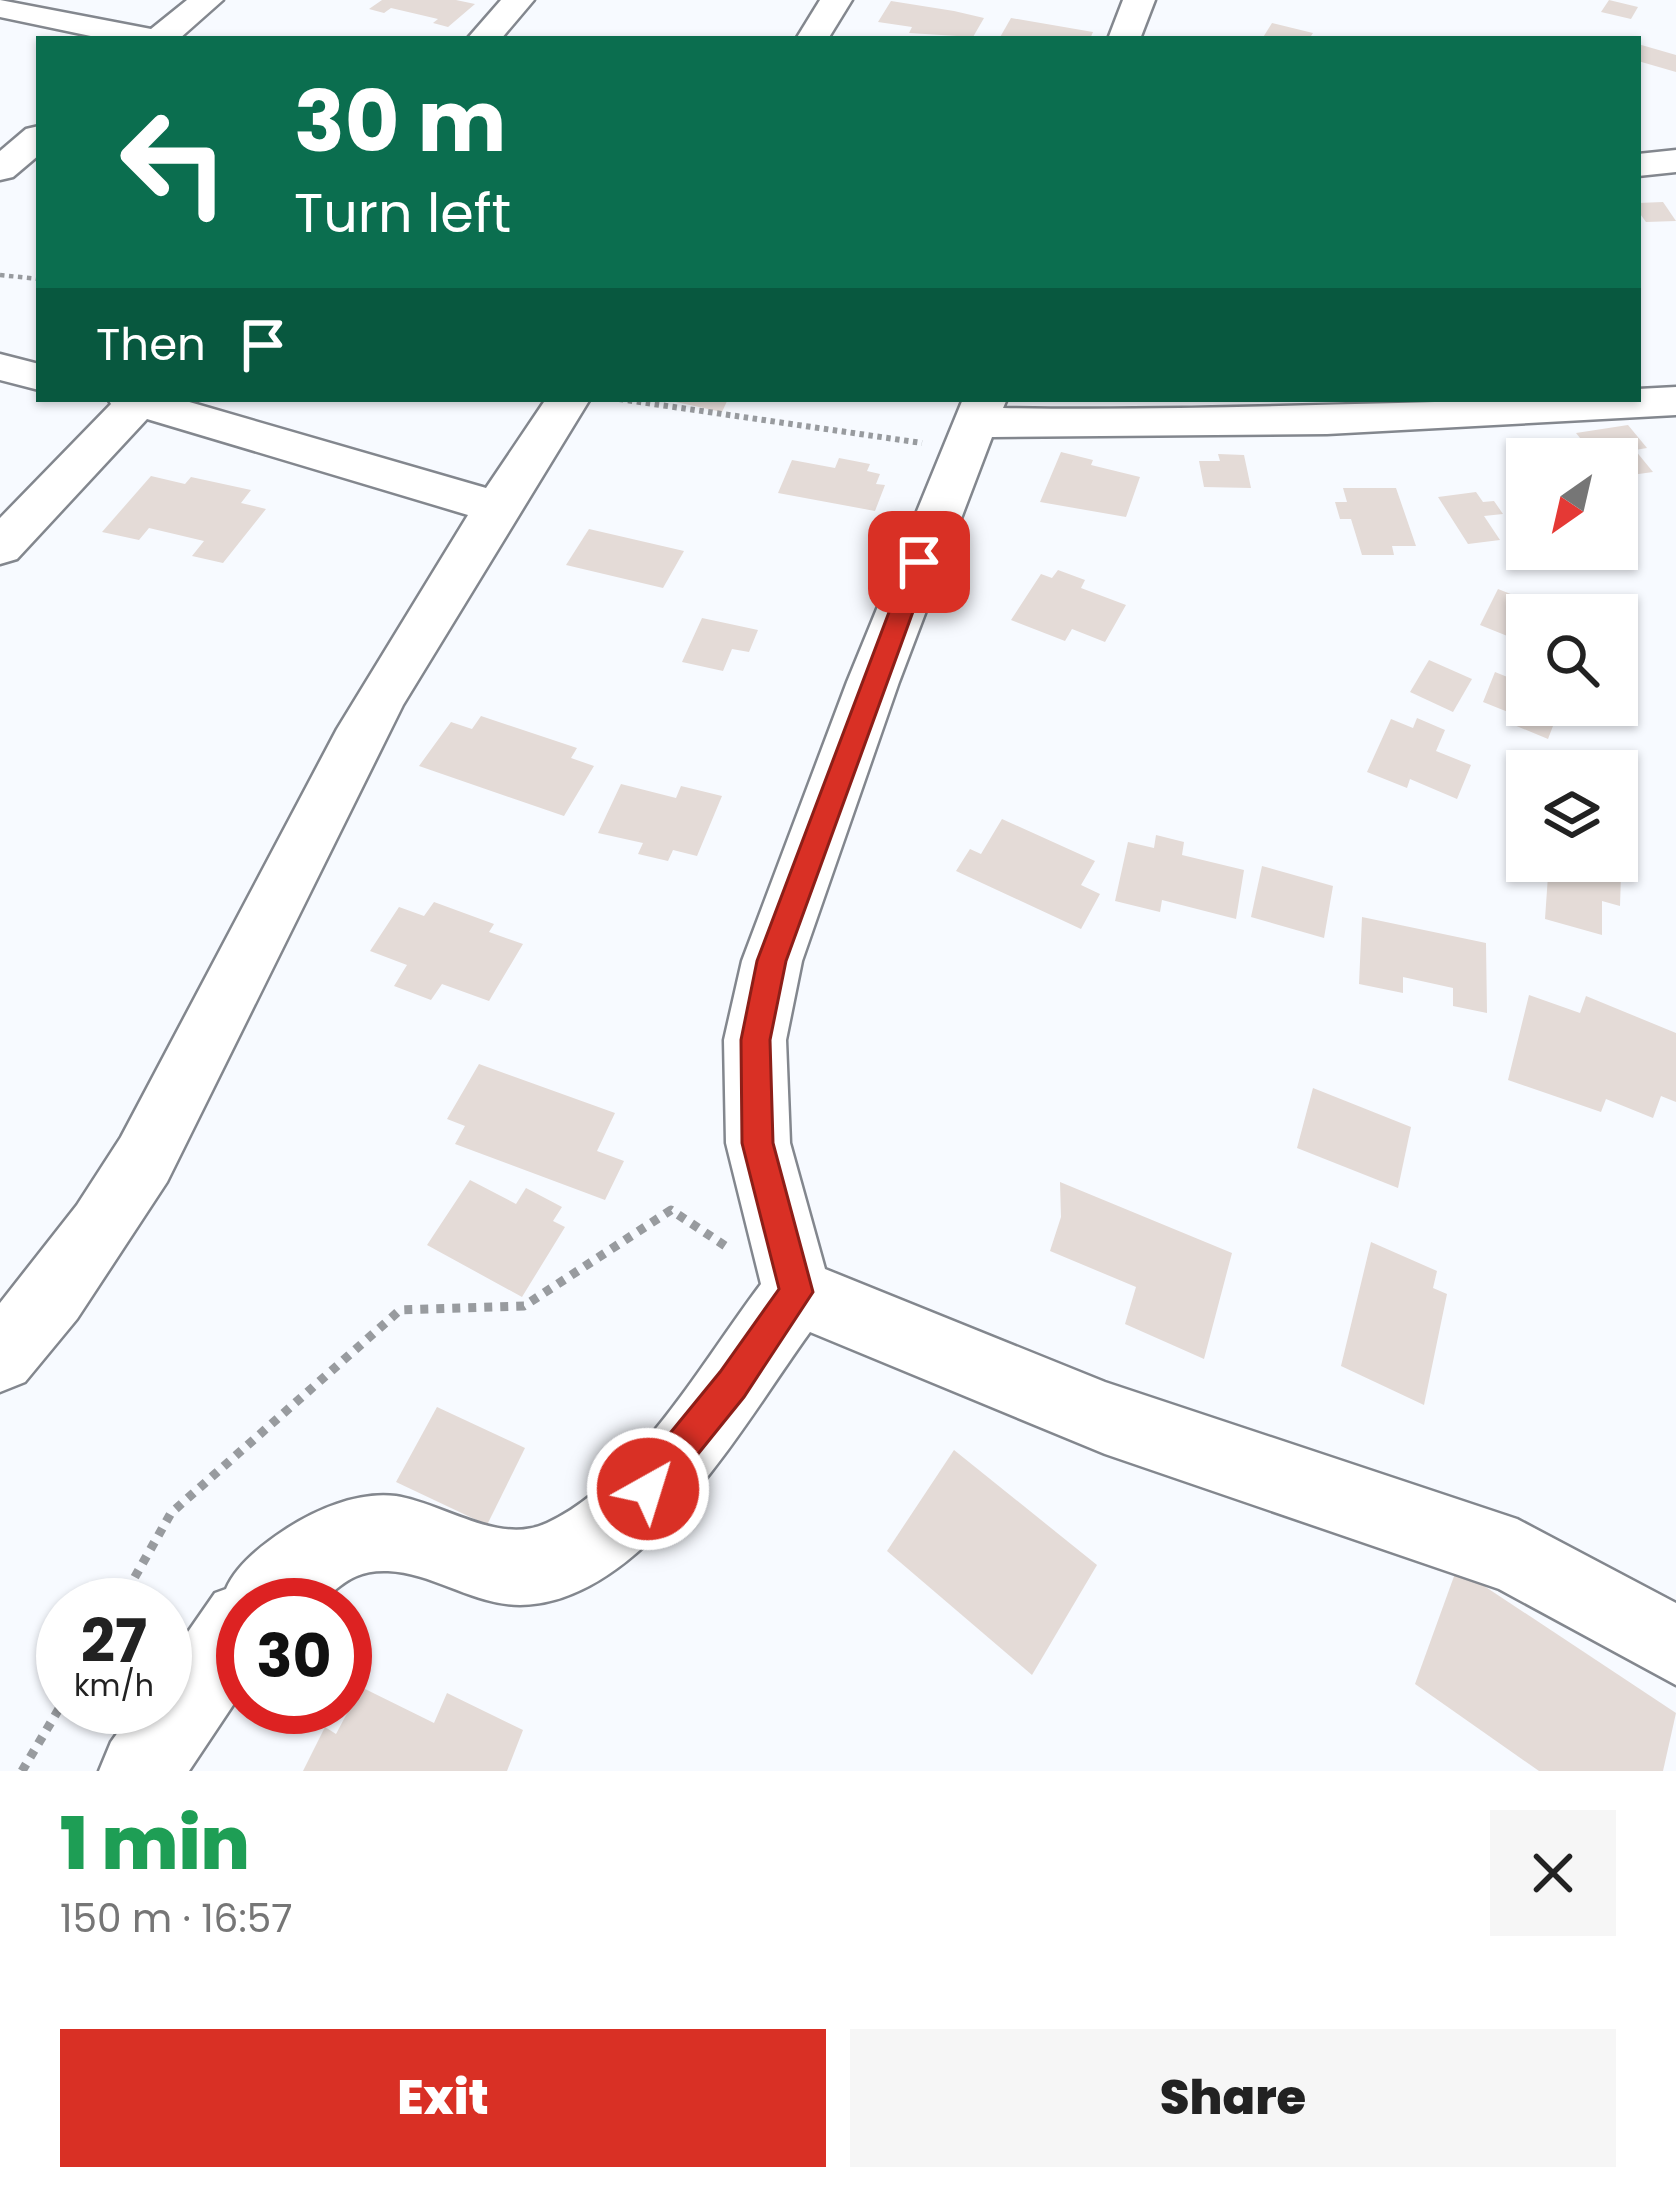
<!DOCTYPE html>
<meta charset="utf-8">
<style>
body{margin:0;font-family:Poppins,sans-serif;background:#f6f6f6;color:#222;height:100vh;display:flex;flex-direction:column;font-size:45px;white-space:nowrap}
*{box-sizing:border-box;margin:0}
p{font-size:39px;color:#767676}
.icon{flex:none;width:66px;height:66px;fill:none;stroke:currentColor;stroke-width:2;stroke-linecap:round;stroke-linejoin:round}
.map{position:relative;height:1771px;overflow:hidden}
.panel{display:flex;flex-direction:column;background:#fff;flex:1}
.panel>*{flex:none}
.banner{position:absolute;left:36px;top:36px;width:1605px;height:366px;border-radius:0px;box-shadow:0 3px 9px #0004;background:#0b6e4f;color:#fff;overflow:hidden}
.needle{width:78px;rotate:214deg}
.tools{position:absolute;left:1506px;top:438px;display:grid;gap:24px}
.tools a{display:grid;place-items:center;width:132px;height:132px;border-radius:0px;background:#fff;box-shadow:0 3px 9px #0004;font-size:60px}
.speed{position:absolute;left:36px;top:1578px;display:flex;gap:24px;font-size:60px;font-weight:700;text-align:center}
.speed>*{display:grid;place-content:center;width:156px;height:156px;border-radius:50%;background:#fff;box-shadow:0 3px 9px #0004;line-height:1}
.speed small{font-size:30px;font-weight:400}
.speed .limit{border:18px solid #d22;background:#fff;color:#111}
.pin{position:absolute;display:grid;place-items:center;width:102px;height:102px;color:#fff;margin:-51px;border-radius:24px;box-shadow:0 6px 18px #0006}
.me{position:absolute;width:132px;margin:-66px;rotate:39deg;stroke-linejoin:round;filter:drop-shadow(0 0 9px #0008)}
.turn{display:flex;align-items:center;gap:42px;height:252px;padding:0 60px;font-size:54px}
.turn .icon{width:156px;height:156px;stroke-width:2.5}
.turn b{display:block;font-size:84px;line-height:102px}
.then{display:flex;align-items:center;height:114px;padding:0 60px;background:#0003;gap:24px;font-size:45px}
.round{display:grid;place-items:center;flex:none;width:126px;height:126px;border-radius:0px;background:#f6f6f6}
.headline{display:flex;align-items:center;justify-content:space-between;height:204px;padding:0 60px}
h1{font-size:72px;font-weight:800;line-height:90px;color:#1e9e55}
.cta{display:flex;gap:24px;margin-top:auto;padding:24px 60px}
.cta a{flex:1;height:138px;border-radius:0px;background:#d93025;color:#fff;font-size:48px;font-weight:800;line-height:138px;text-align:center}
.cta a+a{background:#f6f6f6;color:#222}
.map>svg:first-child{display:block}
</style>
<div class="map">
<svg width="1676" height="1771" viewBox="0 0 1676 1771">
<rect width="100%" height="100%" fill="#f7faff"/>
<g fill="#e4dbd7">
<path d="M382 0H456L475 4 448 27 433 23 438 19 391 8 384 13 369 9Z"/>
<path d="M1609 0 1638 7 1631 19 1601 12Z"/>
<path d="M891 1 954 11 984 18 973 37 909 33 912 27 878 22Z"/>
<path d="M1011 18 1093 32 1090 39H999Z"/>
<path d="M1272 23 1313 33 1309 39H1262Z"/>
<path d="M1638 44 1676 55V72L1638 61Z"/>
<path d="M1663 202 1676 221 1646 222 1638 211V203Z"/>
<path d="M662 399H728L722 412Z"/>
<path d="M1628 425 1647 448 1635 450 1653 472 1617 477V459H1597L1576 433Z"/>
<path d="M1061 452 1093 460 1091 465 1140 477 1126 517 1040 502Z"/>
<path d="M1218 454 1244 455 1251 488 1204 487 1199 461H1220Z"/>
<path d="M839 458 870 464 867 471 880 474 876 484 885 485 875 511 778 493 792 460 835 468Z"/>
<path d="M151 476 185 484 191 477 251 490 241 503 266 509 223 563 192 556 204 541 149 528 139 540 102 532Z"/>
<path d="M1343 488H1396L1416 546H1392L1394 555H1362L1351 519H1340L1335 502H1347Z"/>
<path d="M1476 492 1483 502 1494 501 1503 514 1484 516 1500 540 1468 544 1438 497Z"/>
<path d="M589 529 684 551 663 588 566 565Z"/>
<path d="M1058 570 1085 580 1081 588 1126 605 1105 642 1072 629 1065 641 1011 620 1041 574 1052 578Z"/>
<path d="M1498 589 1564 615H1527V644L1480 625Z"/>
<path d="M702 618 758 630 749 652 732 649 723 671 682 662Z"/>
<path d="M1429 660 1472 679 1453 712 1410 692Z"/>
<path d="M1495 672 1527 685V705H1561L1548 739 1514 725 1518 716 1483 702Z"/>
<path d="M481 716 577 748 571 758 594 766 564 816 419 766 451 722 472 729Z"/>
<path d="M1417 718 1445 730 1436 751 1471 765 1457 799 1410 779 1407 788 1367 772 1391 719 1413 728Z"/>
<path d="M621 784 676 798 681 786 722 796 697 856 673 850 668 861 638 854 643 843 598 833Z"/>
<path d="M1002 819 1095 861 1081 885 1100 894 1081 929 956 871 970 849 981 854Z"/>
<path d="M1156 835 1184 842 1182 855 1244 870 1236 919 1162 900 1160 912 1115 901 1128 842 1154 848Z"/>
<path d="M1549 861H1571L1621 874 1620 906 1602 901V935L1545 919Z"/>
<path d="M1262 866 1333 886 1324 938 1251 917Z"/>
<path d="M434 902 494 924 489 932 523 944 489 1001 442 984 431 1000 394 986 407 965 370 951 399 907 424 916Z"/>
<path d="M1362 917 1486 943 1487 1013 1453 1006V988L1403 977V993L1359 984Z"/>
<path d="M1529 995 1580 1013 1586 996 1676 1033V1102L1661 1096 1653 1118 1606 1099 1601 1112 1508 1080Z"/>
<path d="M479 1064 615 1113 597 1151 624 1161 605 1200 455 1144 465 1126 447 1119Z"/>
<path d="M1313 1088 1411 1127 1398 1188 1297 1148Z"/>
<path d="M470 1180 516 1204 526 1188 562 1207 553 1221 565 1227 522 1297 427 1245Z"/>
<path d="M1060 1182 1232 1253 1204 1359 1125 1324 1136 1287 1050 1251 1061 1217Z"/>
<path d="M1371 1242 1437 1271 1433 1288 1447 1294 1424 1405 1341 1366Z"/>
<path d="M437 1407 525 1448 487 1525 396 1482Z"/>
<path d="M954 1450 1097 1565 1032 1675 887 1551Z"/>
<path d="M1457 1568 1676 1713 1663 1771H1539L1415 1684Z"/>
<path d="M361 1687 434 1723 447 1693 523 1730 507 1771H303L325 1727 336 1734Z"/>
</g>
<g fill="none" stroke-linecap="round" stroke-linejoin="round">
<defs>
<g id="minor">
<path d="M0 0 151 29 187 0H223L179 39H105L0 17Z"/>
<path d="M501 0H534L501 39H467Z"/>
<path d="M820 0H852L828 39H796Z"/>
<path d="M1123 0H1155L1140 39H1108Z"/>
<path d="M39 126V155L13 177 0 180V151L26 129Z"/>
<path d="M1676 150V172L1638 176V154Z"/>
<path d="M0 354 39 364V390L0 380Z"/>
<path d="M1676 387V415L1327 434 992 437 899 682 802 961 786 1040 790 1143 825 1269 1105 1382 1517 1519 1676 1603V1685L1499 1589 1105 1454 810 1332C746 1420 644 1604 520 1605 473 1605 434 1573 388 1571 341 1569 336 1600 307 1605 287 1609 263 1605 243 1605V1690L189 1771H99L111 1742 136 1707H165V1665L215 1593 226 1589C236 1565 262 1545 283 1531 314 1510 358 1491 396 1496 443 1503 499 1546 547 1523 635 1483 704 1359 761 1284L726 1143 724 1040 742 961 847 682 963 399H1007L1003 408C1215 412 1426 399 1638 399V389Z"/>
<path d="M108 399H179L486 488 546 399H590L403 705 167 1182 77 1319 25 1382 0 1392V1303L77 1205 121 1137 337 729 468 515 147 419 17 559 0 564V518L111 404Z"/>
</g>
</defs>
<use href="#minor" stroke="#83878e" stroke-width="5"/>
<path stroke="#989b9f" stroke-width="4.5" stroke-dasharray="4.5 4.5" stroke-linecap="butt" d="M0 275 39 279"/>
<path stroke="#989b9f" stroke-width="6" stroke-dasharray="4.5 4.5" stroke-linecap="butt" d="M619 399 922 443"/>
<g stroke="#989b9f" stroke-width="9" stroke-dasharray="8 8" stroke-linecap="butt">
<path d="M119 1605 171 1513 400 1310 524 1306 671 1210 727 1247"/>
<path d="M22 1771 63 1702"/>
</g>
<use href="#minor" fill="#fff" fill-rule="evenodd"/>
</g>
<path fill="#d93025" stroke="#8d1f18" stroke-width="3" d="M919 554 931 562 786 961 770 1040 773 1143 813 1292 744 1397 660 1501 648 1506 635 1501 630 1489 635 1476 720 1372 779 1289 742 1143 741 1040 757 961 908 562Z"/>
</svg>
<div class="tools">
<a><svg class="needle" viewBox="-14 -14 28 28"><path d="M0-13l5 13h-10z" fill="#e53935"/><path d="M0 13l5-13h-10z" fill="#767676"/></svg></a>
<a><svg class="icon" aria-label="search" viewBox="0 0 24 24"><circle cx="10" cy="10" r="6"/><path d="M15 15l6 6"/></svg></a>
<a><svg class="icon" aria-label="layers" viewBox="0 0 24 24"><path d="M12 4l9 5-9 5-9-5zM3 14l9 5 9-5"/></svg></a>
</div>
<div class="speed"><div>27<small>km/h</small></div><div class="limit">30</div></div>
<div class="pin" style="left:919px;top:562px;background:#d93025"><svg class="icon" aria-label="arrive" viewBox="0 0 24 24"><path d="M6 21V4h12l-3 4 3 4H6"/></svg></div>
<svg class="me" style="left:648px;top:1489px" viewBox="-20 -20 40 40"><circle r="17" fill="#d93025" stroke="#fff" stroke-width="3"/><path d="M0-11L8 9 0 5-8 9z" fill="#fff"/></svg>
<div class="banner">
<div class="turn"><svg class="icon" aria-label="left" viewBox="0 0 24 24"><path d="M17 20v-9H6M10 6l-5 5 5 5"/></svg><div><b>30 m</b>Turn left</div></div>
<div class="then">Then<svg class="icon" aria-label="arrive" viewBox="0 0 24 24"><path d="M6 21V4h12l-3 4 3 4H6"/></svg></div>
</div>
</div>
<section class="panel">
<div class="headline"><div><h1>1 min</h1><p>150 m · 16:57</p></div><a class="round"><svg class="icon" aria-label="close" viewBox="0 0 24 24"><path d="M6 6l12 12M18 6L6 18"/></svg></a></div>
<div class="cta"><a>Exit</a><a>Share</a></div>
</section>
